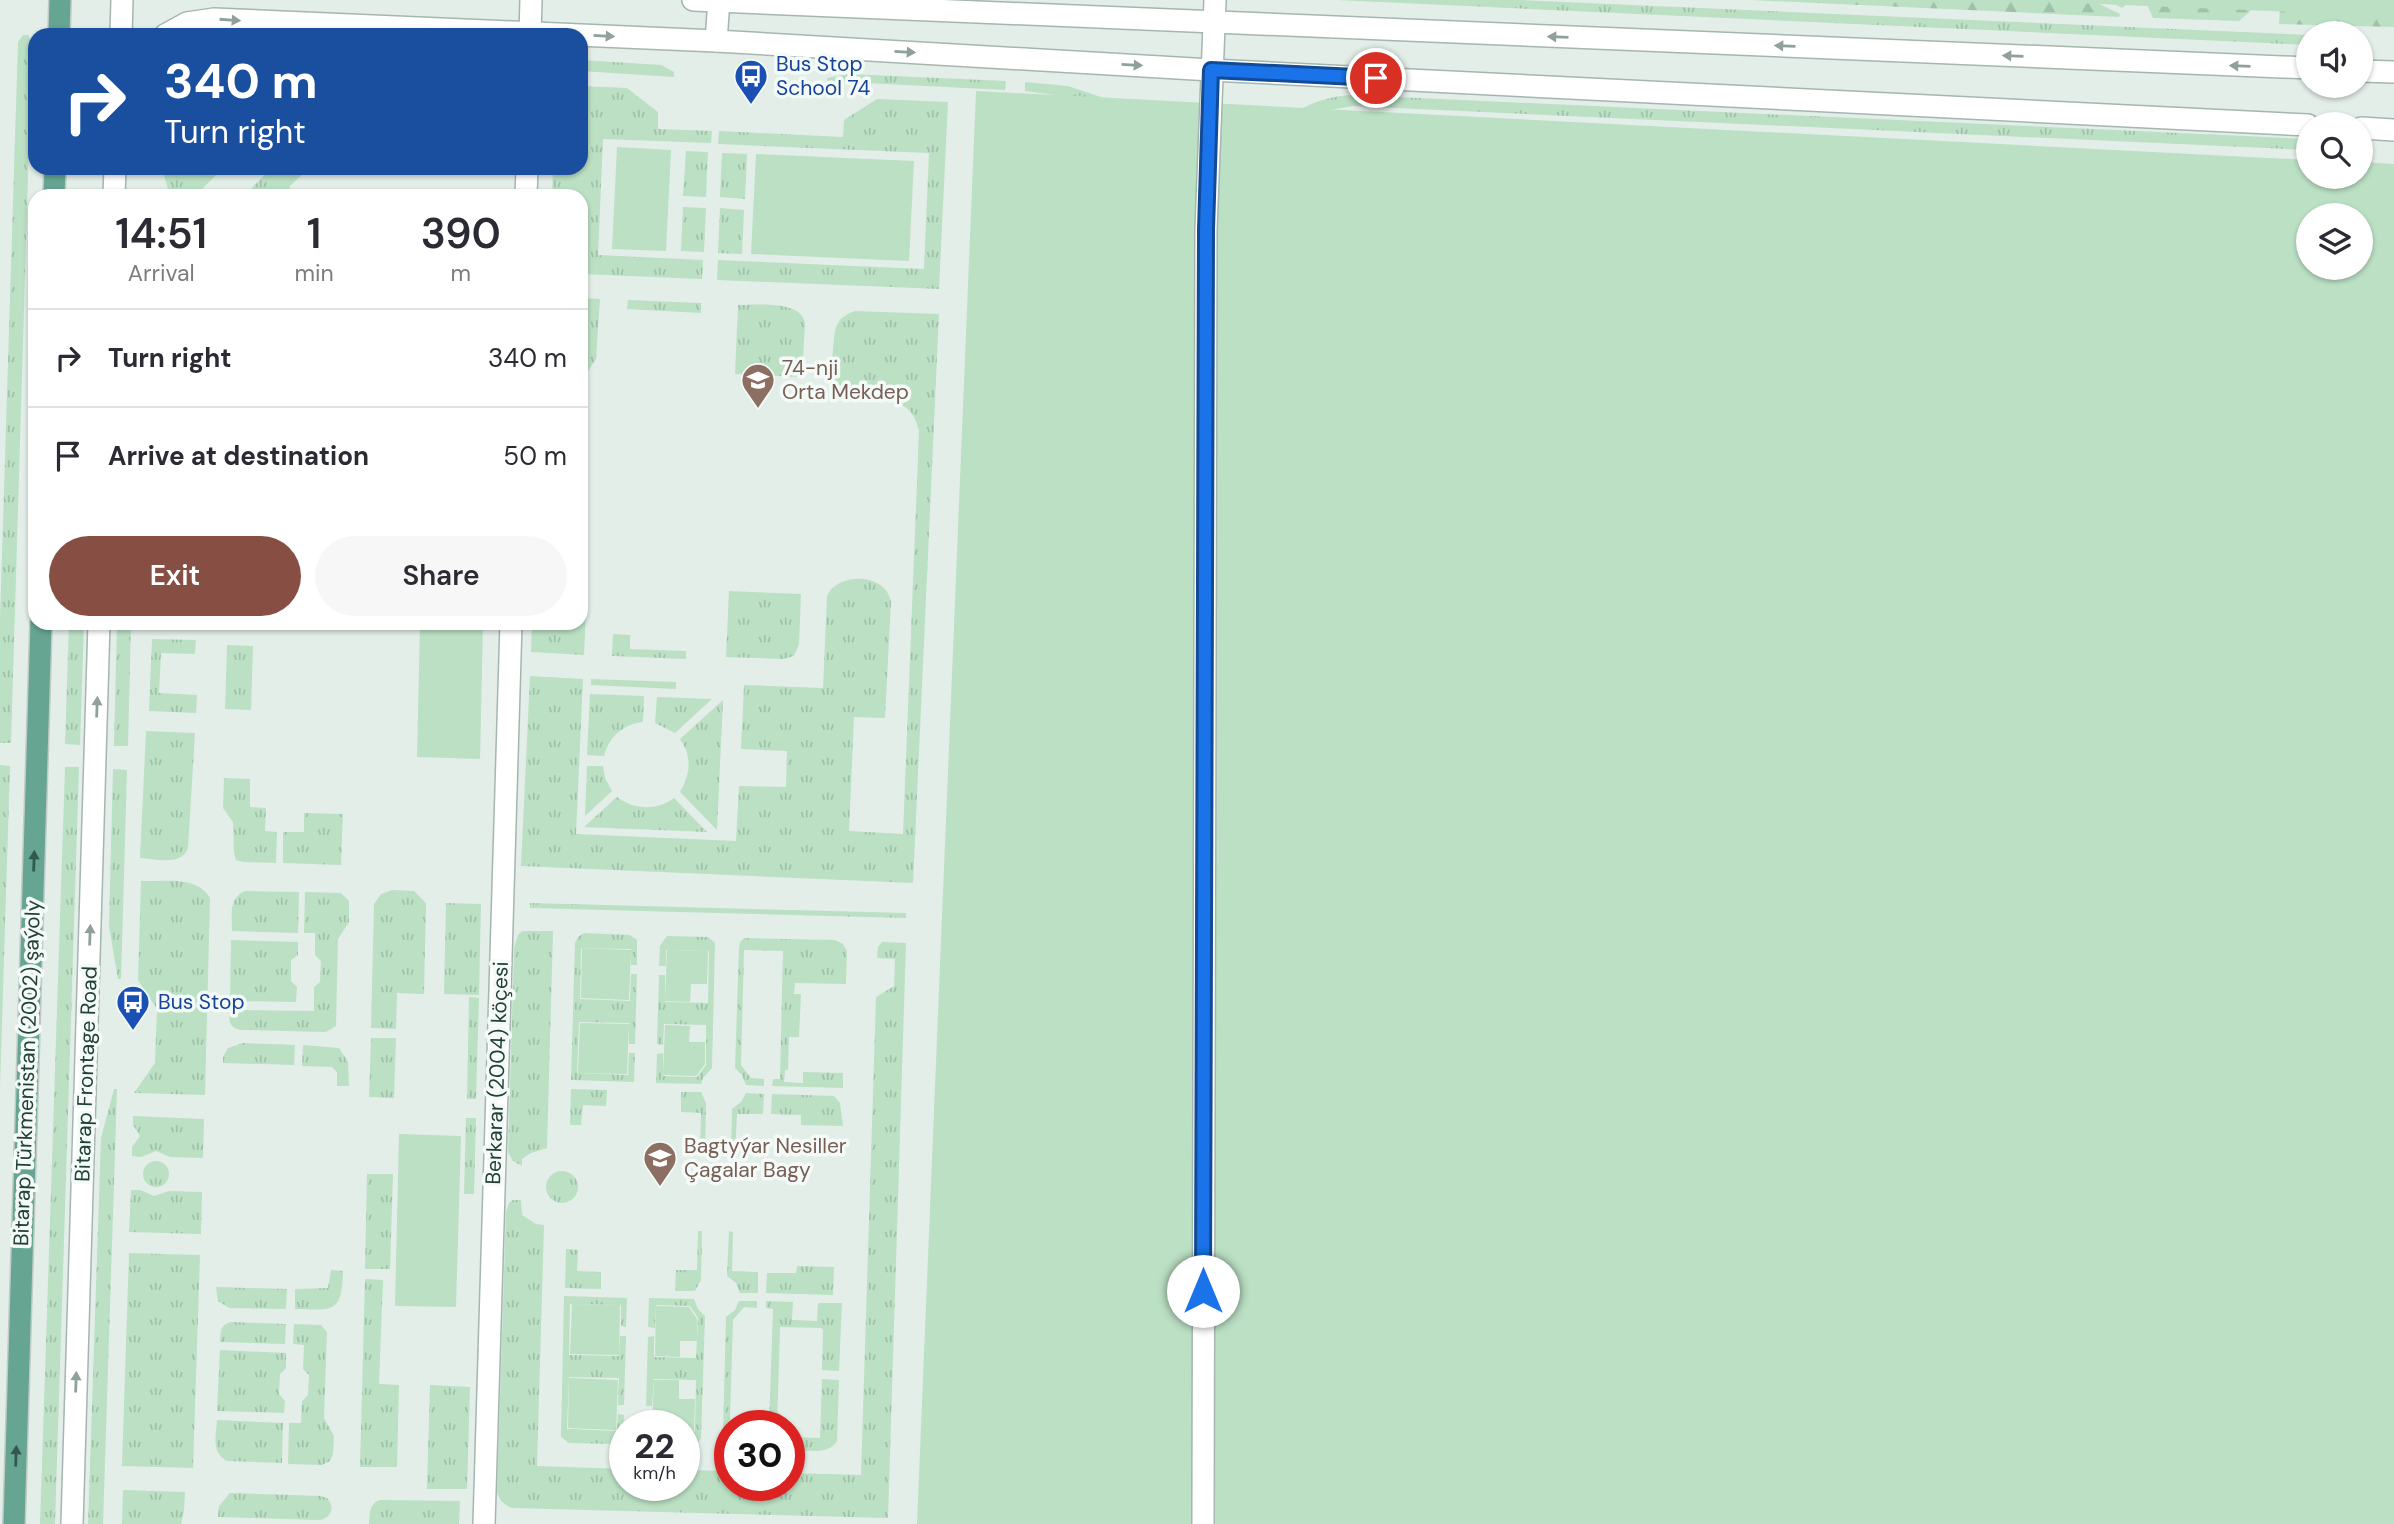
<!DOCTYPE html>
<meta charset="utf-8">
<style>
body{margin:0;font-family:"DM Sans",sans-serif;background:#f7f7f7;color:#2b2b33;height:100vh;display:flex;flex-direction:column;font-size:26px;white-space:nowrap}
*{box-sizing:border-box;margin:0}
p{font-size:23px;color:#7c7c81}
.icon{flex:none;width:38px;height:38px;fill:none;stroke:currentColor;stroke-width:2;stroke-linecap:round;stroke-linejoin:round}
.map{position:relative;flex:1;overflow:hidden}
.side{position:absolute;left:28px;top:189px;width:560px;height:441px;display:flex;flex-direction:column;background:#fff;border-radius:21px;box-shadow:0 2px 5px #0004}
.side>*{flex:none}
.top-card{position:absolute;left:28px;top:28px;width:560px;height:147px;border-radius:21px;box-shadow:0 2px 5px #0004;background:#1a4fa0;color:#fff;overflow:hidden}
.controls{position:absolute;left:2296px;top:21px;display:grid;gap:14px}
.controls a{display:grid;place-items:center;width:77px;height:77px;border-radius:50%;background:#fff;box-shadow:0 2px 5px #0004;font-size:35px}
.speed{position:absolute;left:609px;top:1410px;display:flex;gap:14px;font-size:35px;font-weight:700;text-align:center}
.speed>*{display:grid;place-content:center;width:91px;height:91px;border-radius:50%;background:#fff;box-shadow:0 2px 5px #0004;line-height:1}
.speed small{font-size:18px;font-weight:400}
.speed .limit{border:10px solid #d22;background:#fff;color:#111}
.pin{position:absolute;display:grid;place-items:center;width:60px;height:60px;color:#fff;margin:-30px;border:4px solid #fff;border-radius:50%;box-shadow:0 2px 7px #0007}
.me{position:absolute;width:77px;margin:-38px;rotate:0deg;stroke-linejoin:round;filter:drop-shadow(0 0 5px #0008)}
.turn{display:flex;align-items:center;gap:24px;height:147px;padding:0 21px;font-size:32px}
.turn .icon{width:91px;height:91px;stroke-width:2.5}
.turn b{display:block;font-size:49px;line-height:60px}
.eta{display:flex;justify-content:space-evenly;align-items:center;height:119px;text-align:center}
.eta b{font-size:42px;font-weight:600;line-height:49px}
.action{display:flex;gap:14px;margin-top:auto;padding:14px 21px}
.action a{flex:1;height:80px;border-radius:42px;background:#874e43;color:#fff;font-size:28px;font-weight:600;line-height:80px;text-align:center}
.action a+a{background:#f7f7f7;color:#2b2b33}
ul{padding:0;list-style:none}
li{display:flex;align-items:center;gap:21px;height:98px;padding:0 21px;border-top:2px solid #e1e1e2}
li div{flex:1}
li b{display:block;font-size:26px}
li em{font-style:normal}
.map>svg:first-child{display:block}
</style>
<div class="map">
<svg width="2394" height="1524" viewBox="0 0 2394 1524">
<defs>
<pattern id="grass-tufts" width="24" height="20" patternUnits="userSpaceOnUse" patternTransform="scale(1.75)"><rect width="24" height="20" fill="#bbe0c4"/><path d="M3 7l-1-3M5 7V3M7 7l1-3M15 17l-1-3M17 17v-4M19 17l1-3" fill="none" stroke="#a0c1a9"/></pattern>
<pattern id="forest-firs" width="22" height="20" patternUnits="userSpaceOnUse" patternTransform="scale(1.75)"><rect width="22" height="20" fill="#bbe0c4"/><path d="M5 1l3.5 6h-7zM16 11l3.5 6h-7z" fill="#a0c1a9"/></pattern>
</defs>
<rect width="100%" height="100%" fill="#e3eee8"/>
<g fill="url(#grass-tufts)">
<path d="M1337 0H1519L2308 35V45Z"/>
<path d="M23 35H28L32 42 11 743H0V619L18 42Z"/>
<path d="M581 60 661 65 674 72V77L581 71Z"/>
<path d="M849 74 1006 81 1005 90 827 81V78Z"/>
<path d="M1025 82 1068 86 1122 104 1025 91Z"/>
<path d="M581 86 627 88 658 112V129L712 131 711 143 603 139 598 255 703 260 702 279 581 274V196H552L553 168H581Z"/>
<path d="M1354 95 2308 139V150L1353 106 1318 112 1299 110C1318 100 1333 96 1354 95Z"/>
<path d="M877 99 948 102 939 289 717 280 718 260 924 269 929 153 718 144 719 131 843 137 844 120Z"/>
<path d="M686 151 708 152 706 197 683 196Z"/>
<path d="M722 153 747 154 745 199 720 197Z"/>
<path d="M162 168H223L195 196H170Z"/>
<path d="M271 168H309L289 187 296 196H244Z"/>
<path d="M683 207 706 208 704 252 681 251Z"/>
<path d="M720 208 744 210 742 254 718 253Z"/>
<path d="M581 298 600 299 596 359 581 382Z"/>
<path d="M628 300 701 303V313L627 309Z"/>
<path d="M738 305C757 305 801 300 805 323L802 377 735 374Z"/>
<path d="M855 311 939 314 913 883 521 866 530 676 583 679 576 834 736 841 739 786 786 787 787 751 741 749 744 685 823 688 827 596C838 571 887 573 891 602L885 718 854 717 849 831 903 834 919 431C907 373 844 427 833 377 831 365 833 351 834 339 835 324 840 316 855 311Z"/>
<path d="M729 591 801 594 799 644 794 656 783 659 726 657Z"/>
<path d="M581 593 586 612 584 655 531 652 532 623H581Z"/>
<path d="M69 623H84L80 745 65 744Z"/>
<path d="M117 623H131L128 746H114Z"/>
<path d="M613 634 630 635V649L686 651V659L612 656Z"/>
<path d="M152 639 196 640 195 654 161 653 159 693 197 695 196 713 149 711Z"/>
<path d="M227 645 253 646 251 710 225 709Z"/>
<path d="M591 679 676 682V689L591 685Z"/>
<path d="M590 694 644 696 643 722C623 724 609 737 604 756L587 755Z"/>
<path d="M657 697 712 699 675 733 655 723Z"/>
<path d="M723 700 717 830 680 792C691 774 692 756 680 739Z"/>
<path d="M146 731 195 733 188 848C182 866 156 859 140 858Z"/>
<path d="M0 765 10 766 0 1087Z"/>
<path d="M587 766H603L605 778 612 791 585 816Z"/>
<path d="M65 767H79L55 1524H40Z"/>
<path d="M113 769 127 770 121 979H118L109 926Z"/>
<path d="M224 778 250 779V807L266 808 265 831 277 832 276 863 243 862 236 860 234 853 233 822 223 808Z"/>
<path d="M617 797C635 810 656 811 674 798L707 832 584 827Z"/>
<path d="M304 813 343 814 341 865 283 863V832H304Z"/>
<path d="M141 881C164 882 197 875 210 898L205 1095 134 1093 155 1063 157 1009 138 980Z"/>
<path d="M392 890 414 891 426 903 424 994 397 993 396 1029 371 1028 374 904 381 894Z"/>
<path d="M245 891 299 892 298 933 232 931C232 916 228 898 245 891Z"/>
<path d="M305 892 341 893 349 901V922L338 939 336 1026 326 1032 240 1030C228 1027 229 1020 230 1010L314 1011V987L320 982 321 961 315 955V933H304Z"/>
<path d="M446 903 481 904 479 995 444 994Z"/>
<path d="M530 903 906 913V918L530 908Z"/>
<path d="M522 931H553L547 1148 531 1153 522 1159V1166L513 1161 508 1152 514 948 518 935Z"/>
<path d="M584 933 630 935 637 940V965H631V949L581 948 580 999 630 1001 631 974H637L635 1044H629V1023L579 1022 577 1073 628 1075 629 1053H635L634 1082 571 1080 575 943 578 937Z"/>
<path d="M667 936 708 937 715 943 712 1068 703 1078 701 1084 656 1083 657 1054 663 1053V1076L697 1077 706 1065V1025L664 1024 663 1045 657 1044 659 975H665V1002L708 1003 709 951 666 950V966H659L660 946Z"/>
<path d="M745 938 835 940 843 944 847 951 846 984 795 983 794 994H801L799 1037H789L788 1070H785L784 1082 803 1083V1072L843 1073V1088L772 1086 773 1079H780L783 951 744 950 741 1065 751 1078 764 1079V1086L746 1085 742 1075 735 1068 739 948 740 942Z"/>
<path d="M231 940 298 942V955L291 960V981L297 987 296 1002 230 1001Z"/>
<path d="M882 942 906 943 888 1518 512 1508C504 1505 499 1500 497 1492L506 1212 509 1203 513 1200H521L522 1215 536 1224 544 1225 537 1466 625 1469V1486H684V1470L730 1471V1486H789V1473L861 1475 876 997 894 986 895 959 877 958 878 947Z"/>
<path d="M469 997 479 998 476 1099H467Z"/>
<path d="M371 1038H396L394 1098 369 1097Z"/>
<path d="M243 1043 295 1045 294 1065 223 1063V1057L228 1048Z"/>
<path d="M303 1045 339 1048 348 1062 349 1086H337V1072L332 1067 302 1066Z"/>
<path d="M114 1089H117L103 1524H88L101 1138Z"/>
<path d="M571 1089 607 1090 606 1106 583 1105 581 1125H570Z"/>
<path d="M681 1092H701L706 1103 705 1153H700L701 1113 681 1112Z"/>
<path d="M746 1093 764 1094 763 1114H737L735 1154H731L732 1109 741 1102Z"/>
<path d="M772 1094 834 1096 840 1103 843 1126 801 1125V1115L771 1114Z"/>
<path d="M133 1116 204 1119 203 1158 170 1157 156 1151 141 1157 132 1156V1147L140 1136 133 1125Z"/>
<path d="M466 1118H476L474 1194H464Z"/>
<circle cx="156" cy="1174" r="13"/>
<circle cx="562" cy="1187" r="16"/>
<path d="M367 1174H393L390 1269H365Z"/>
<path d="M131 1190H140L154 1196 169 1191 202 1192 201 1234 129 1232Z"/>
<path d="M698 1231H702L701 1280 695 1291H675L676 1270H697Z"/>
<path d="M729 1231 733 1232 732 1271 758 1272V1293H740L736 1283 727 1276Z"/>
<path d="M566 1249 578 1250 577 1271 601 1272V1289L565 1288Z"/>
<path d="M129 1253 200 1255 193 1468 122 1466Z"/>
<path d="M797 1266 834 1267 833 1295 766 1293 767 1273H796Z"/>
<path d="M331 1270 343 1271C342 1314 333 1310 295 1309V1289L328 1288Z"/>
<path d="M365 1279 383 1280 379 1384 399 1385 397 1467H360Z"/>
<path d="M216 1287 287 1289 286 1309 229 1308 218 1301Z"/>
<path d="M564 1296 627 1298 626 1327 621 1326V1305L570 1304 569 1355 619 1356 620 1336H626L624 1405H618L619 1378 569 1377 567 1429 617 1431 618 1414 624 1415 623 1437 618 1444 569 1443 561 1437Z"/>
<path d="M649 1298 694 1299 698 1309 705 1316 701 1438 696 1446H684V1432H695L696 1380 654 1379 652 1406H646L648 1337 654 1336V1357L696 1358 698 1318 690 1306 656 1305 655 1328 648 1327Z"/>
<path d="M739 1301H757V1308L744 1307 733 1320 729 1448 725 1445 723 1436 726 1317 735 1310Z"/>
<path d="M766 1301 793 1302 792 1320 817 1321 818 1303H842L839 1371 822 1370 823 1330 821 1328 780 1327 777 1426H769L773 1309 766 1308Z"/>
<path d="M231 1322 286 1324 285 1344 220 1342C221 1331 220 1325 231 1322Z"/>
<path d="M294 1324 321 1325 327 1332 324 1418 334 1436 333 1454 330 1461 322 1465 288 1464 289 1423H301L302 1401 308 1395 309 1375 303 1369 304 1345 293 1344Z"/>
<path d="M220 1350 286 1353V1368L280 1374 279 1394 285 1401 284 1413 217 1411Z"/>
<path d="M822 1379 839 1380 837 1441C828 1456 805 1450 789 1449V1437L820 1438Z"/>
<path d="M430 1385 470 1387 467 1489H427Z"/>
<path d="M217 1420 283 1423 282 1463 227 1461C211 1453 216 1435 217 1420Z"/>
<path d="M123 1490 185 1492 184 1511 181 1524H122Z"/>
<path d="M230 1493 321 1496 327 1498C335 1507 332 1517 320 1520L218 1517 219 1506Z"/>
<path d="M380 1500 460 1501 459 1524H369C370 1513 369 1504 380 1500Z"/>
</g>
<g fill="url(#forest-firs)">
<path d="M1750 0H2091L2120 14 2119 17Z"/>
<path d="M2107 0H2263L2239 21 2153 18 2147 4 2127 3 2122 8Z"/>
<path d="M2394 0V27L2279 24 2280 6Z"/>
</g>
<g fill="#bbe0c4" fill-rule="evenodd">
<path d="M2001 0H2394V16Z"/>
<path d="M976 91 2308 160V177H2361V162L2394 164V1524H917ZM2308 215H2361V268H2308Z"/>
<path d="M617 147 671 150 666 251 612 249Z"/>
<path d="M756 154 914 161 909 261 751 254Z"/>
<path d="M420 623H483L480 759 417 757Z"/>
<path d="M582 948 631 950 629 1000 581 998Z"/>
<path d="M667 950 708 951 707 984H691L690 1002 665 1001Z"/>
<path d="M580 1023 629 1024 627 1074 578 1073Z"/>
<path d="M665 1025 690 1026 689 1042H705V1064L696 1076 663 1075Z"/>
<path d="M399 1134 461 1136 456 1307 395 1306Z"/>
<path d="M572 1304 620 1305 619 1355 570 1354Z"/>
<path d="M656 1306 689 1307 697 1319V1341H680V1357L655 1356Z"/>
<path d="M569 1378 618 1380 616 1430 568 1428Z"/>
<path d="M654 1380H679V1399H695L694 1432H684V1426H652Z"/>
</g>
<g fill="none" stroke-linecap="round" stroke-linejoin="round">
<defs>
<g id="minor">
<path d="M121 35 122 0"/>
<path d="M716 41 719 0"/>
<path d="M114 196 115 168"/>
<path d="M72 1524 99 623"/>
<path d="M1203 1524 1206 229 1215 0"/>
</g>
<g id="tertiary">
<path d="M693 0 2308 68"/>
<path d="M165 35 187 23 214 19 716 41 1211 70 2308 125"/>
<path d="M530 35 531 0"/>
<path d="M2361 71 2394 72"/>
<path d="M2361 128 2394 130"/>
<path d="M526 196 527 168"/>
<path d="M484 1524 511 623"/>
</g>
<g id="primary">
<path d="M59 35 60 0"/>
<path d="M54 196 55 168"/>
<path d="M14 1524 41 623"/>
</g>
</defs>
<use href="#minor" stroke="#a5b6af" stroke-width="24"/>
<use href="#tertiary" stroke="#a5b6af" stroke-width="24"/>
<use href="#primary" stroke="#c1cac7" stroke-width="24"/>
<use href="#minor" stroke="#fff" stroke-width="21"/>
<use href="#tertiary" stroke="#fff" stroke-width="21"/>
<use href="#primary" stroke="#65a592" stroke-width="21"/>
</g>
<defs><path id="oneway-solid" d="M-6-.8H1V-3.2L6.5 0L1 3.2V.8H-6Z" transform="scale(1.75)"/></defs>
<g fill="#90a09b">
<use href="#oneway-solid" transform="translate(230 20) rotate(4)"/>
<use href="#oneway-solid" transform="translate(604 36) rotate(3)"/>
<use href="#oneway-solid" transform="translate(1558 37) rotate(-178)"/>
<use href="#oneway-solid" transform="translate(1785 46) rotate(-178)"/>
<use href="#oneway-solid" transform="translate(905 52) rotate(3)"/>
<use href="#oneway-solid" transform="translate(2013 56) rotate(-178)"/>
<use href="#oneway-solid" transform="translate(1132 65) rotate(3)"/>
<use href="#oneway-solid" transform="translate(2240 66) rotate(-178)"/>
<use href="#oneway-solid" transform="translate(97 707) rotate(-88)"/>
<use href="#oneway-solid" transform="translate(90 935) rotate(-88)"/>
<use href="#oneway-solid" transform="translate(76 1382) rotate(-88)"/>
</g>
<g fill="#33594e">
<use href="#oneway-solid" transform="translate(34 861) rotate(-88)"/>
<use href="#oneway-solid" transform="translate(16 1456) rotate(-88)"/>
</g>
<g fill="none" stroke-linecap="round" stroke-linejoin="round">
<defs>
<path id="route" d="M1203 1291 1206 229 1211 70 1376 78"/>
</defs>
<use href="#route" stroke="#114b97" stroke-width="18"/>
<use href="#route" stroke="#1a73e8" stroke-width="12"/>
</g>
<defs>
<symbol id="bus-pin" viewBox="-11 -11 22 30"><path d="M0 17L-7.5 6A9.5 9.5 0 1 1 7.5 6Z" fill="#1a4fb4" stroke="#f4faf7"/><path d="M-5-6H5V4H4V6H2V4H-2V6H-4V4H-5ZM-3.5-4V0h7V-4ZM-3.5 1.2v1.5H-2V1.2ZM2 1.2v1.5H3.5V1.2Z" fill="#fff"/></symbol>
<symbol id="school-pin" viewBox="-11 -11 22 30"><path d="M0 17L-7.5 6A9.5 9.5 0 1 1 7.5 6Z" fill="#8d6e63" stroke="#f4faf7"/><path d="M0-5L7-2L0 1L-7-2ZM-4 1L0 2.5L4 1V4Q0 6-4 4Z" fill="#fff"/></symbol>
</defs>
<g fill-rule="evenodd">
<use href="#bus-pin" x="732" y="57" width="38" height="52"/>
<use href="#school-pin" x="739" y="361" width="38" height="52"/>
<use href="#bus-pin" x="114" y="983" width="38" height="52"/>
<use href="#school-pin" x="641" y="1139" width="38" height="52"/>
</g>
<g text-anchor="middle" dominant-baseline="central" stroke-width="7" stroke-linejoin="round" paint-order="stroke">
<g font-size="21" fill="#164399" stroke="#f4faf7" text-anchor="start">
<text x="776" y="64">Bus Stop<tspan x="776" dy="24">School 74</tspan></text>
<text x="158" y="1002">Bus Stop</text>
</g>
<g font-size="21" fill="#785e54" stroke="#f4faf7" text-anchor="start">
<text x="782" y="368">74-nji<tspan x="782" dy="24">Orta Mekdep</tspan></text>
<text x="684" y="1146">Bagtyýar Nesiller<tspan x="684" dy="24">Çagalar Bagy</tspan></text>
</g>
<g font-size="21" fill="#224037" stroke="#f4faf7">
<text transform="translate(27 1073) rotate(-88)">Bitarap Türkmenistan (2002) şaýoly</text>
<text transform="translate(497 1073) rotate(-88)">Berkarar (2004) köçesi</text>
<text transform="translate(86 1074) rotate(-88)">Bitarap Frontage Road</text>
</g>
</g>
</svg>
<div class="controls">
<a><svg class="icon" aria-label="sound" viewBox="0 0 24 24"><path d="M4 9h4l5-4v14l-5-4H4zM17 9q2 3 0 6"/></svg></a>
<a><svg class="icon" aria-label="search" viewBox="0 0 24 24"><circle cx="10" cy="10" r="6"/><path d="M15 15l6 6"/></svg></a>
<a><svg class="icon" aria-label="layers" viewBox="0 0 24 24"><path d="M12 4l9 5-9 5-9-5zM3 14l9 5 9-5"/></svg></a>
</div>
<div class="speed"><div>22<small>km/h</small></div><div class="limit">30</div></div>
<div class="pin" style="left:1376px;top:78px;background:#d93025"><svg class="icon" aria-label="arrive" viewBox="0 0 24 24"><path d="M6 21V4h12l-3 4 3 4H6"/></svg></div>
<svg class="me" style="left:1203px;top:1291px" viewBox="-20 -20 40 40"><circle r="19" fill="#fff"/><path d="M0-13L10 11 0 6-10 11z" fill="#1a73e8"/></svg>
<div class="top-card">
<div class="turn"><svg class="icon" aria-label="right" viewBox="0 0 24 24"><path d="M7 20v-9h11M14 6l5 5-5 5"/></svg><div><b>340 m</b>Turn right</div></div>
</div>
<section class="side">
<div class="eta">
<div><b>14:51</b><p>Arrival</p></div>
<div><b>1</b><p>min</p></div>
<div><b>390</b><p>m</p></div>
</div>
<ul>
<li><svg class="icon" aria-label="right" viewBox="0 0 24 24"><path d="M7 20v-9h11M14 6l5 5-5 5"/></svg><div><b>Turn right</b></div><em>340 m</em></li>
<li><svg class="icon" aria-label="arrive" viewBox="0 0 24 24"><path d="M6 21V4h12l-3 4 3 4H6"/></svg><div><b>Arrive at destination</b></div><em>50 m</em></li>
</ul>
<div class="action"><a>Exit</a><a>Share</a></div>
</section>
</div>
